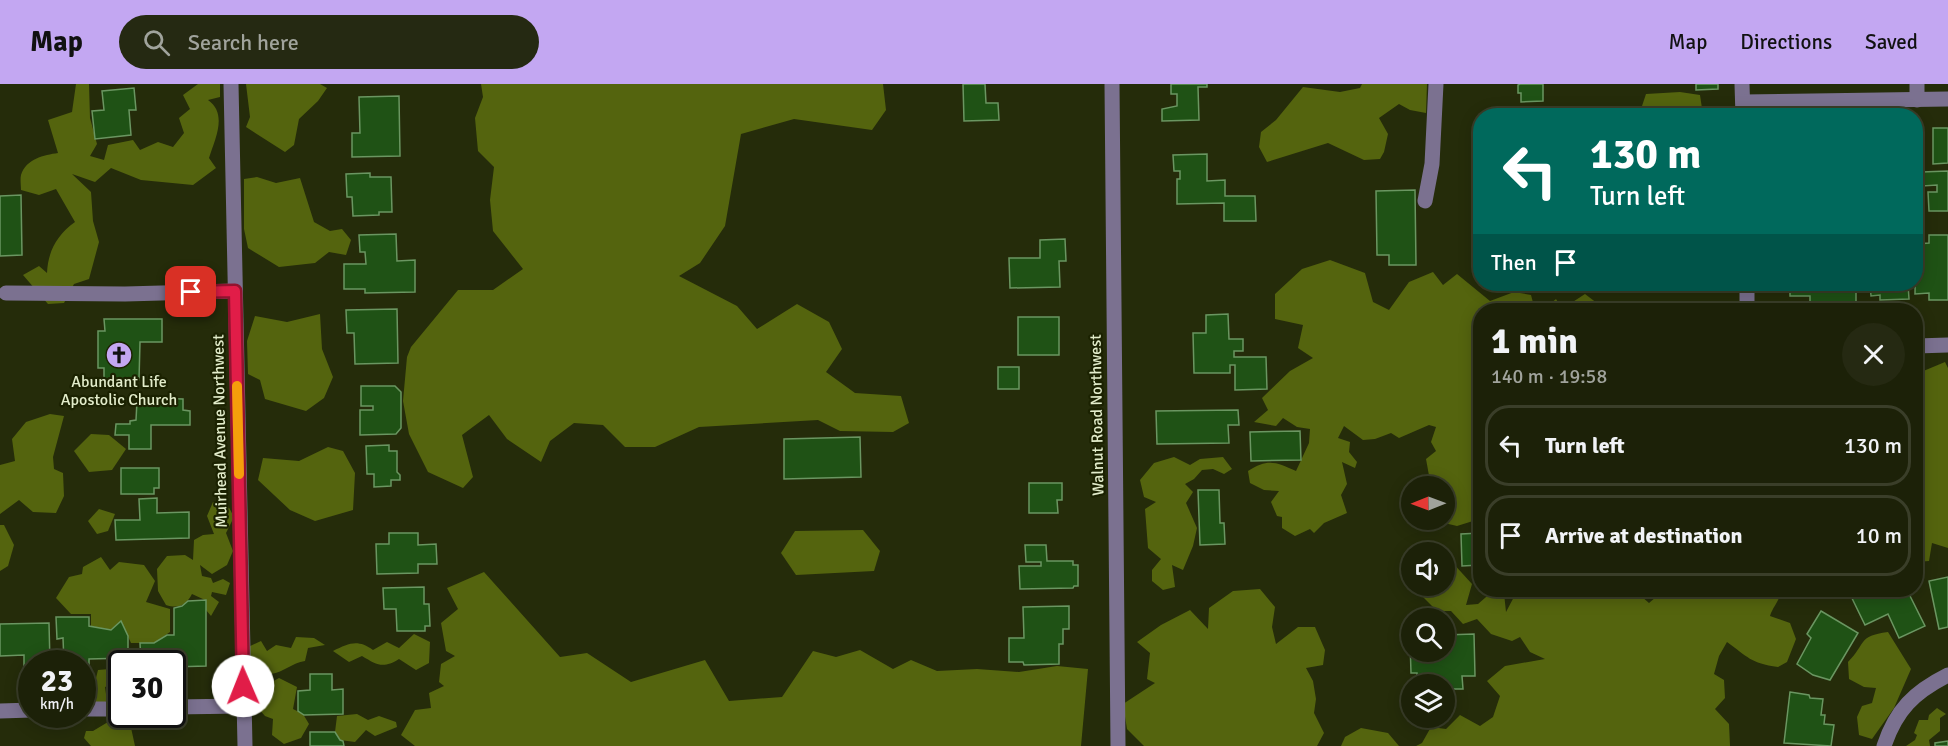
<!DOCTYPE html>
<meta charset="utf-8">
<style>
body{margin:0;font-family:Signika,sans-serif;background:#252912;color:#f1f3f6;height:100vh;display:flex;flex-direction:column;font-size:22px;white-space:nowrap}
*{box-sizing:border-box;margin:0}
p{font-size:20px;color:#a0a39c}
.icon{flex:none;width:33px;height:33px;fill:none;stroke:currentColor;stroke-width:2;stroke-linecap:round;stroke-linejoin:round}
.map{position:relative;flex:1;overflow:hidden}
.sheet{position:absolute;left:1473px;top:219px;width:450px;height:294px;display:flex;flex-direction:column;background:#1c2108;border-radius:24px;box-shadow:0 3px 15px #0003,0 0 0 2px #3a3e29}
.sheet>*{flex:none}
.top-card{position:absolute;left:1473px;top:24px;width:450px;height:183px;border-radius:24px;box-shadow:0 3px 15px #0003,0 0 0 2px #3a3e29;background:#00695c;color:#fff;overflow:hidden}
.needle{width:39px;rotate:269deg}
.controls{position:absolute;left:1401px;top:392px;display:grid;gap:12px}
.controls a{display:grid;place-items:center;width:54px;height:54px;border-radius:50%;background:#1c2108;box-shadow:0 3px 15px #0003,0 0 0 2px #3a3e29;font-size:30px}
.speed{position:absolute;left:18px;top:566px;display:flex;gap:12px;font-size:30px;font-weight:700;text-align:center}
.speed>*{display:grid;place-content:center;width:78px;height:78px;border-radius:50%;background:#1c2108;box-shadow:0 3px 15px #0003,0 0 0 2px #3a3e29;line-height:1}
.speed small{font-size:15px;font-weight:400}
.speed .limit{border:3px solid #111;border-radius:9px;background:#fff;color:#111}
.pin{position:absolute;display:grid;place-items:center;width:51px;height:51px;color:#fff;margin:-26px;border-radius:12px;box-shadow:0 3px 9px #0006}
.me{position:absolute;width:66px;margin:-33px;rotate:359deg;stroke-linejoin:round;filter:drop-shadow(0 0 4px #0008)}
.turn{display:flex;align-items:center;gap:21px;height:126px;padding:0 18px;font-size:27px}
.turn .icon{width:78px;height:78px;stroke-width:2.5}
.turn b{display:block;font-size:42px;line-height:51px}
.then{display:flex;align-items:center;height:57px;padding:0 18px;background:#0003;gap:12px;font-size:22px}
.round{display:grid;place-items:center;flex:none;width:63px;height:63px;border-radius:32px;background:#252912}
.headline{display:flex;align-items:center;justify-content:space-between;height:102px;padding:0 18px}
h1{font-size:36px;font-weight:700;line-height:45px}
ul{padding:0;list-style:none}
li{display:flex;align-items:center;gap:18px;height:81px;margin:0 12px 9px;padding:0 6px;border:3px solid #3a3e29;border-radius:24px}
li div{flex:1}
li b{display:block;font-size:22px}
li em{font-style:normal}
header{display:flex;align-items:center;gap:36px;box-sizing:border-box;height:84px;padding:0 30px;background:#c3a7f2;color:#111}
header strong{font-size:28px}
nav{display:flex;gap:33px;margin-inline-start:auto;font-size:21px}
.search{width:420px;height:54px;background:#252912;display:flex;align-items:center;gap:15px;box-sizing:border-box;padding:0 21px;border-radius:33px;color:#a0a39c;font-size:22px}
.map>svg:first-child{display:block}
</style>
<header>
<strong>Map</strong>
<div class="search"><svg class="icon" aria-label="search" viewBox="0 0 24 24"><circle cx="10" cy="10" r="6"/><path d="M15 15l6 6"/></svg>Search here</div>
<nav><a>Map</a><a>Directions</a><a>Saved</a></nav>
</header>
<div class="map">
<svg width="1948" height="662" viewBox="0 0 1948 662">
<rect width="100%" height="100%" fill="#252c0a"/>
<g fill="#54640e">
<path d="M76 0H89L90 34 97 60 90 72 104 76 108 61 133 56 140 66 158 58 173 63 184 49 179 34 190 25 183 11 198 0H220V13L208 16C228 30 215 55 209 74L216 84 193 101 141 96 111 84 95 98 72 90 91 108 93 137 99 158 89 195 74 200 64 219 48 220 23 191 39 182 47 189C48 167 57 151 75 138L56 105 39 111 21 106C21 102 20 95 21 91 26 75 44 71 58 69L48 36 72 28Z"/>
<path d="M246 0H320L327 4 318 17 299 35 294 61 285 68 246 43 250 33Z"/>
<path d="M481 0H883L886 26 872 46 794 35 741 50 725 142 700 179 679 192 737 222 757 245 797 220 829 238 842 265 826 288 855 309 901 312 909 339 893 348 840 347 818 336 699 343 655 363H625L603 341 574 339 550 357 541 378 507 355 489 331 462 351 473 393 463 404 428 388 409 350 403 317 407 273 411 263 458 206H493L523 185 493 147 490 116 494 83 478 67 475 34 483 13Z"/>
<path d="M1362 0H1427L1426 29 1410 26 1399 20 1379 34 1388 50 1384 68 1380 75 1364 76 1328 59 1267 78 1259 63 1261 48 1276 36 1303 3 1340 8 1360 4Z"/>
<path d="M1680 8 1700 11 1703 31H1639L1646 10Z"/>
<path d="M257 93 276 99 300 94 314 138 330 147 342 145 351 156 346 171 329 168 315 179 279 183 248 164 244 145V95Z"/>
<path d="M1330 176 1365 189 1373 218 1389 226 1409 198 1433 188 1443 201 1457 190 1490 217 1514 208 1531 211 1535 226H1480V400L1476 404C1484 418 1479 423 1473 437L1457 442 1440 438 1439 435H1444V402H1437L1430 397 1426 375 1436 367 1431 358 1436 343 1429 341 1399 354 1391 349 1375 355 1363 356 1344 342 1338 354 1350 358 1349 368 1357 378 1355 384 1342 378 1347 400 1341 411 1347 429 1324 439 1314 449 1310 445 1295 452 1282 444V433L1277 432 1271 418 1279 407 1264 406 1250 399 1248 387C1268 374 1276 378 1296 387L1309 359 1310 345 1297 343 1283 334 1276 342 1254 338 1268 326 1262 314 1290 287 1313 274 1298 264 1303 241 1275 235V210L1302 185Z"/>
<path d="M1585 210 1606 226 1626 217 1644 226H1543L1556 215 1562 225Z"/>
<path d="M320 230 322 265 333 293 324 314 306 327 265 315 260 296 248 290 247 257 255 232 287 238Z"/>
<path d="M1945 278 1948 284V464L1932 459 1929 477 1916 478V281L1921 288Z"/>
<path d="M50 330 64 332 53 373 54 385 63 389 64 412 56 429 33 428 19 416 0 430V381L15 377 12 355 26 338Z"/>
<path d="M91 350 109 351 126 365 112 386 89 388 74 367Z"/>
<path d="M328 363 343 367 355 389 353 426 315 437 290 426 258 396 263 374 299 377Z"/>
<path d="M1174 373 1190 381 1200 375 1223 373 1232 385 1224 390 1213 385 1202 386 1194 395 1185 400 1193 408 1186 419 1197 444 1193 462 1183 486 1172 481 1175 503 1163 506 1152 497V486L1161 475 1148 464 1145 425 1156 418 1144 413 1140 396 1154 379Z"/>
<path d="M213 418H226L234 433 226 449 233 467 227 481 212 490 200 481 202 492 211 494 213 499 223 495 230 499 226 511 212 508 211 512 219 518 211 532 206 526 205 516 192 510C186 521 179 525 166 521L158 507 157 485 167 472 185 471 193 476 194 456 203 451 214 450 207 432Z"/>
<path d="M99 425 115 430 108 447 97 450 88 437Z"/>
<path d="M0 441H4L14 461 8 482 0 487Z"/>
<path d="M863 446 880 467 874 487 796 491 781 469 795 447Z"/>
<path d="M101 473 110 486 119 478 144 481 155 497 146 518 170 525V548L154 559H131L121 537 111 546 91 542V530H71L56 514 69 493 82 490 83 483Z"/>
<path d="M1451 477 1472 500 1466 521 1478 520 1493 507 1504 509 1506 528 1515 511 1567 509C1576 504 1583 504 1593 509 1603 503 1608 507 1617 513L1634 506 1649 519 1663 507V506H1781C1780 517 1773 522 1770 532L1790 539 1796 555 1787 578 1778 583C1750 579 1748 573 1727 558L1719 572 1714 590 1724 596 1725 614 1715 625 1729 640 1730 662H1416L1422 659 1431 643 1446 645 1460 631 1480 642 1493 633 1500 612 1487 597 1505 582 1545 575 1530 568 1520 553 1512 557 1491 550 1477 535 1463 540 1451 527H1437L1421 511 1420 501H1444L1445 478Z"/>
<path d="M484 488 560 573 587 569 631 598 705 576 729 617 782 613 813 567 836 573 860 566 893 585 911 576 937 587 977 585 1019 588 1057 582 1088 585 1081 662H415L401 651 415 626 431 624 429 609 444 602 439 598 441 580 455 572 446 567 441 539 458 525 447 504Z"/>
<path d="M1260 505 1275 523 1272 543 1276 560 1298 543H1315L1325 566 1323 581 1306 584 1313 597 1316 615 1314 629 1324 649 1317 662H1144L1127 645 1123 620 1155 599 1147 595 1150 569 1137 558 1161 541 1190 526 1208 545 1209 524 1233 507Z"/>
<path d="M1813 506H1834L1828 515 1814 511Z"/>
<path d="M1888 548 1911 585 1894 624 1872 655 1859 651 1857 633 1862 622 1872 619 1876 604 1864 603 1849 595 1848 578C1867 559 1857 552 1888 548Z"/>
<path d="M414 550 430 558 429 579 416 586 399 575C383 585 377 581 362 572L349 578 333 567C349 559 358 555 373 566L387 558 399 564Z"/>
<path d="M296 553 314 554 325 561 308 564 305 577C292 579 284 588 271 590L260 579H249L248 563 261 557 267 567 276 561 291 564Z"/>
<path d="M110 585 115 594 119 587H121V616H116L114 600 105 603 107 617 97 622 83 614 82 604 95 598 98 586Z"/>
<path d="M279 594 297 603 293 625 303 630 309 640 301 654 284 660 272 651 273 635 265 632 258 624 259 605Z"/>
<path d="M1937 624 1946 630 1940 634V647L1929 656 1930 662H1906L1915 656 1917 651 1914 649 1919 636H1928L1929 631Z"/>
<path d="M357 630 368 636 379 632 396 638 397 643 375 652 366 646 355 658 340 656 335 648 337 632Z"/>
<path d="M108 638 130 639 135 662H91L84 654 86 647H93Z"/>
<path d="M1361 644 1388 649 1399 662H1341L1345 653Z"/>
</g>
<g fill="#1f5215" stroke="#6a9661" stroke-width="1.5">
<path d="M963 0H985L986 19H998L999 36 964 37Z"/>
<path d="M1171 0H1207V3H1198L1199 36 1162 37V25L1177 22V10H1171Z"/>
<path d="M1520 0H1543V17L1521 18V9H1518V1Z"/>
<path d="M1696 0H1718V5L1696 6Z"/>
<path d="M134 4 136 26H129L131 51 95 55 92 27 104 26 102 7Z"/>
<path d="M399 12 400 72 352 73V49H360L359 13Z"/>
<path d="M1933 44H1948V79L1933 80Z"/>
<path d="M1207 70V97L1225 96V112H1255L1256 137H1224V119L1177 120V95H1180V87H1174L1173 71Z"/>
<path d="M1948 87V127H1929L1928 108H1937V101L1922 102V88Z"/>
<path d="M370 89V93H391L392 128H379V131L353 132 352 113H347L346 90Z"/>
<path d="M1474 97H1480V128H1475Z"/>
<path d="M1415 106 1416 181H1389V171H1377L1376 107Z"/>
<path d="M21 111 22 171 0 172V112Z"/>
<path d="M396 150 397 177 415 176V208L365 209V205H344V180H366L365 168H360L359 151Z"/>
<path d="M1929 151H1948V216H1929V209L1915 210 1916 160 1929 159Z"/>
<path d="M1065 155 1066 177H1059L1060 203 1010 204 1009 174H1040V156Z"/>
<path d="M1790 200H1840V203H1856V221L1810 222V212H1790Z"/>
<path d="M1870 200H1908L1909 215 1880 216V211L1871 212Z"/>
<path d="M397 225 398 279 355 280 354 249H347L346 226Z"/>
<path d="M1228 230 1229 255H1243V267H1234V273H1266L1267 305 1235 306V281H1230V289H1194L1193 249H1206V231Z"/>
<rect x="1018" y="233" width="41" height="38"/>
<path d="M104 235H162V258H140L139 296H104V284H98V247H105Z"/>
<rect x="998" y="283" width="21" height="22"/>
<path d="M361 302H395L401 308V344L396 350 360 351V326H373V322H361Z"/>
<path d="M152 314 183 315V326L190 327V341H151V365H129V351H115L116 340H130V337L136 336 137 317 152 318Z"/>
<path d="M1238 326 1239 341H1228L1229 359 1157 360 1156 327Z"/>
<path d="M1300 347 1301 376 1251 377 1250 348Z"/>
<path d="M860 353 861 393 784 395V355Z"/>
<path d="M389 361V367H397V388L400 391V396H391V402L374 403V390H367L366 362Z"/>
<path d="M121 384H159V404H154V410H121Z"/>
<path d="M1029 399H1062V416H1057L1058 429H1029Z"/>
<path d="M1198 406H1219L1220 439H1224L1225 460 1200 461Z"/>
<path d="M157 414V429L189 428V454L116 456 115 436H140L139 415Z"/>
<path d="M389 449H418V461L436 460 437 480H418V489L377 490 376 460H389Z"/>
<path d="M1480 449V481L1462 482 1461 450Z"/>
<path d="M1025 461H1046L1047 477H1073V481H1078V502H1074L1073 504 1020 505 1019 482H1041V478H1026Z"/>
<path d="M1948 493V543L1939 545 1929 497Z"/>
<path d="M424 503V520H429L430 542H425V547H397L396 525H384L383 504Z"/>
<path d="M1848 506H1907L1925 542 1899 554 1888 530 1865 541Z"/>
<path d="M206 516V582L172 583V579H141L140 559H154L167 551H174V524L182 522 188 517Z"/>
<path d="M1069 522V545H1063V560H1059V580L1024 581 1023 578H1009V554H1024L1023 523Z"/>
<path d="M1821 527 1858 549 1830 596 1813 591 1797 580 1811 554 1807 550Z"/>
<path d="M56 533H89V542L111 546 121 537 128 552V574L89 575V586H82V579H64L63 554 57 555Z"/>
<path d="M49 539 50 579H32V583H24V571L0 572V540Z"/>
<path d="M1474 550 1475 592H1462L1463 605H1444V600H1417V589H1411L1410 557 1412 567H1444V551Z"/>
<path d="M310 590H332V606L343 605V630L304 631 298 627V607L310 606Z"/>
<path d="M1790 608 1809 611 1810 614 1823 615 1821 631H1825L1824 640 1834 641 1831 662 1784 659Z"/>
<path d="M310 648H335L340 656 343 657 344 662H310Z"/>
<path d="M1948 657V662H1935V659Z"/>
</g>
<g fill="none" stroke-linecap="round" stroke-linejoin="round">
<g stroke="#7b7190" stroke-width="15">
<path d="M231 0 245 662"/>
<path d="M1112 0 1118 662"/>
<path d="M1742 0 1743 32"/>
<path d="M1917 0V16"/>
<path d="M1743 18 1948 15"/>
<path d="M1425 117 1432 80 1436 0"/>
<path d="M1747 200V226"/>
<path d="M6 209 125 210 235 207"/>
<path d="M1916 262 1948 261"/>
<path d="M172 623 244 622"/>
<path d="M82 625H122"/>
<path d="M0 627 32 626"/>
<path d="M1884 662C1896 626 1914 608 1948 591"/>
</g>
</g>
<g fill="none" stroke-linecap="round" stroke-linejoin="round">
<defs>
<path id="route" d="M191 208 235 207 243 602"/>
</defs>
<use href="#route" stroke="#92132f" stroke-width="15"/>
<use href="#route" stroke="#e11d48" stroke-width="10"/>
<path stroke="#f59e0b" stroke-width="10" d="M237 302 239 390"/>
</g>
<defs>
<symbol id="church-disc" viewBox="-11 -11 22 22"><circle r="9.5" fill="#c3a7f2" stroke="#1b2201"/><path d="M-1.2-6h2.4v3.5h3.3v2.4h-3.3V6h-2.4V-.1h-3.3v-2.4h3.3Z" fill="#111"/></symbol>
</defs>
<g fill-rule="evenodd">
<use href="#church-disc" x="104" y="256" width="30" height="30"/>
</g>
<g text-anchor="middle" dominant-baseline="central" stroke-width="4.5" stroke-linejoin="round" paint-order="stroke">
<g font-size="16" fill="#e3edcb" stroke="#1b2201">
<text x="119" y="298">Abundant Life<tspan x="119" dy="18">Apostolic Church</tspan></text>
</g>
<g font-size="16" fill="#e3edcb" stroke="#1b2201">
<text transform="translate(1097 331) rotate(-91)">Walnut Road Northwest</text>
<text transform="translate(220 347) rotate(-91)">Muirhead Avenue Northwest</text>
</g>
</g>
</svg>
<div class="controls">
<a><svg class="needle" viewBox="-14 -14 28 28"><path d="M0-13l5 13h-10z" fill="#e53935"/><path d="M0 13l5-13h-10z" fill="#a0a39c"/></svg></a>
<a><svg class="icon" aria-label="sound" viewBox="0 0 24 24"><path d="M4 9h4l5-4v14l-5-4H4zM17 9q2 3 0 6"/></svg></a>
<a><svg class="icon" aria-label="search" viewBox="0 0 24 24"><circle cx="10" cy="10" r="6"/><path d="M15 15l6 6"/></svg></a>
<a><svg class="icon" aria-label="layers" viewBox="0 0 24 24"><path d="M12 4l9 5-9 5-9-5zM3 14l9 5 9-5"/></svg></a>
</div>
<div class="speed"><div>23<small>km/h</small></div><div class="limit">30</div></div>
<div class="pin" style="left:191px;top:208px;background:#d93025"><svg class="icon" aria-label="arrive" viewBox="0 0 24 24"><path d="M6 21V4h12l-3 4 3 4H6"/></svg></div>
<svg class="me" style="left:243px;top:602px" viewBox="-20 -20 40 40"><circle r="19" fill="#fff"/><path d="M0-13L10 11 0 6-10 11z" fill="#e11d48"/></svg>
<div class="top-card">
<div class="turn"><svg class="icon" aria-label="left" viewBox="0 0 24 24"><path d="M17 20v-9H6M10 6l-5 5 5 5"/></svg><div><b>130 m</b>Turn left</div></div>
<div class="then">Then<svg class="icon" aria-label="arrive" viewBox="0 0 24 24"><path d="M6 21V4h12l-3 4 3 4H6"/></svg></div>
</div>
<section class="sheet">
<div class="headline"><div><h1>1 min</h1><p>140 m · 19:58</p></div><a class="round"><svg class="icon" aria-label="close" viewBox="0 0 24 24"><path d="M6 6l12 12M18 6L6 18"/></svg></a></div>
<ul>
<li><svg class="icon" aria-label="left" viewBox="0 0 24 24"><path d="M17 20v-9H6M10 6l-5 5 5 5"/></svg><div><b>Turn left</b></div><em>130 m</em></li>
<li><svg class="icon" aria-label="arrive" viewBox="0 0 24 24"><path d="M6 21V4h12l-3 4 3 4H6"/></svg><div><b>Arrive at destination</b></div><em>10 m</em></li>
</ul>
</section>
</div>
